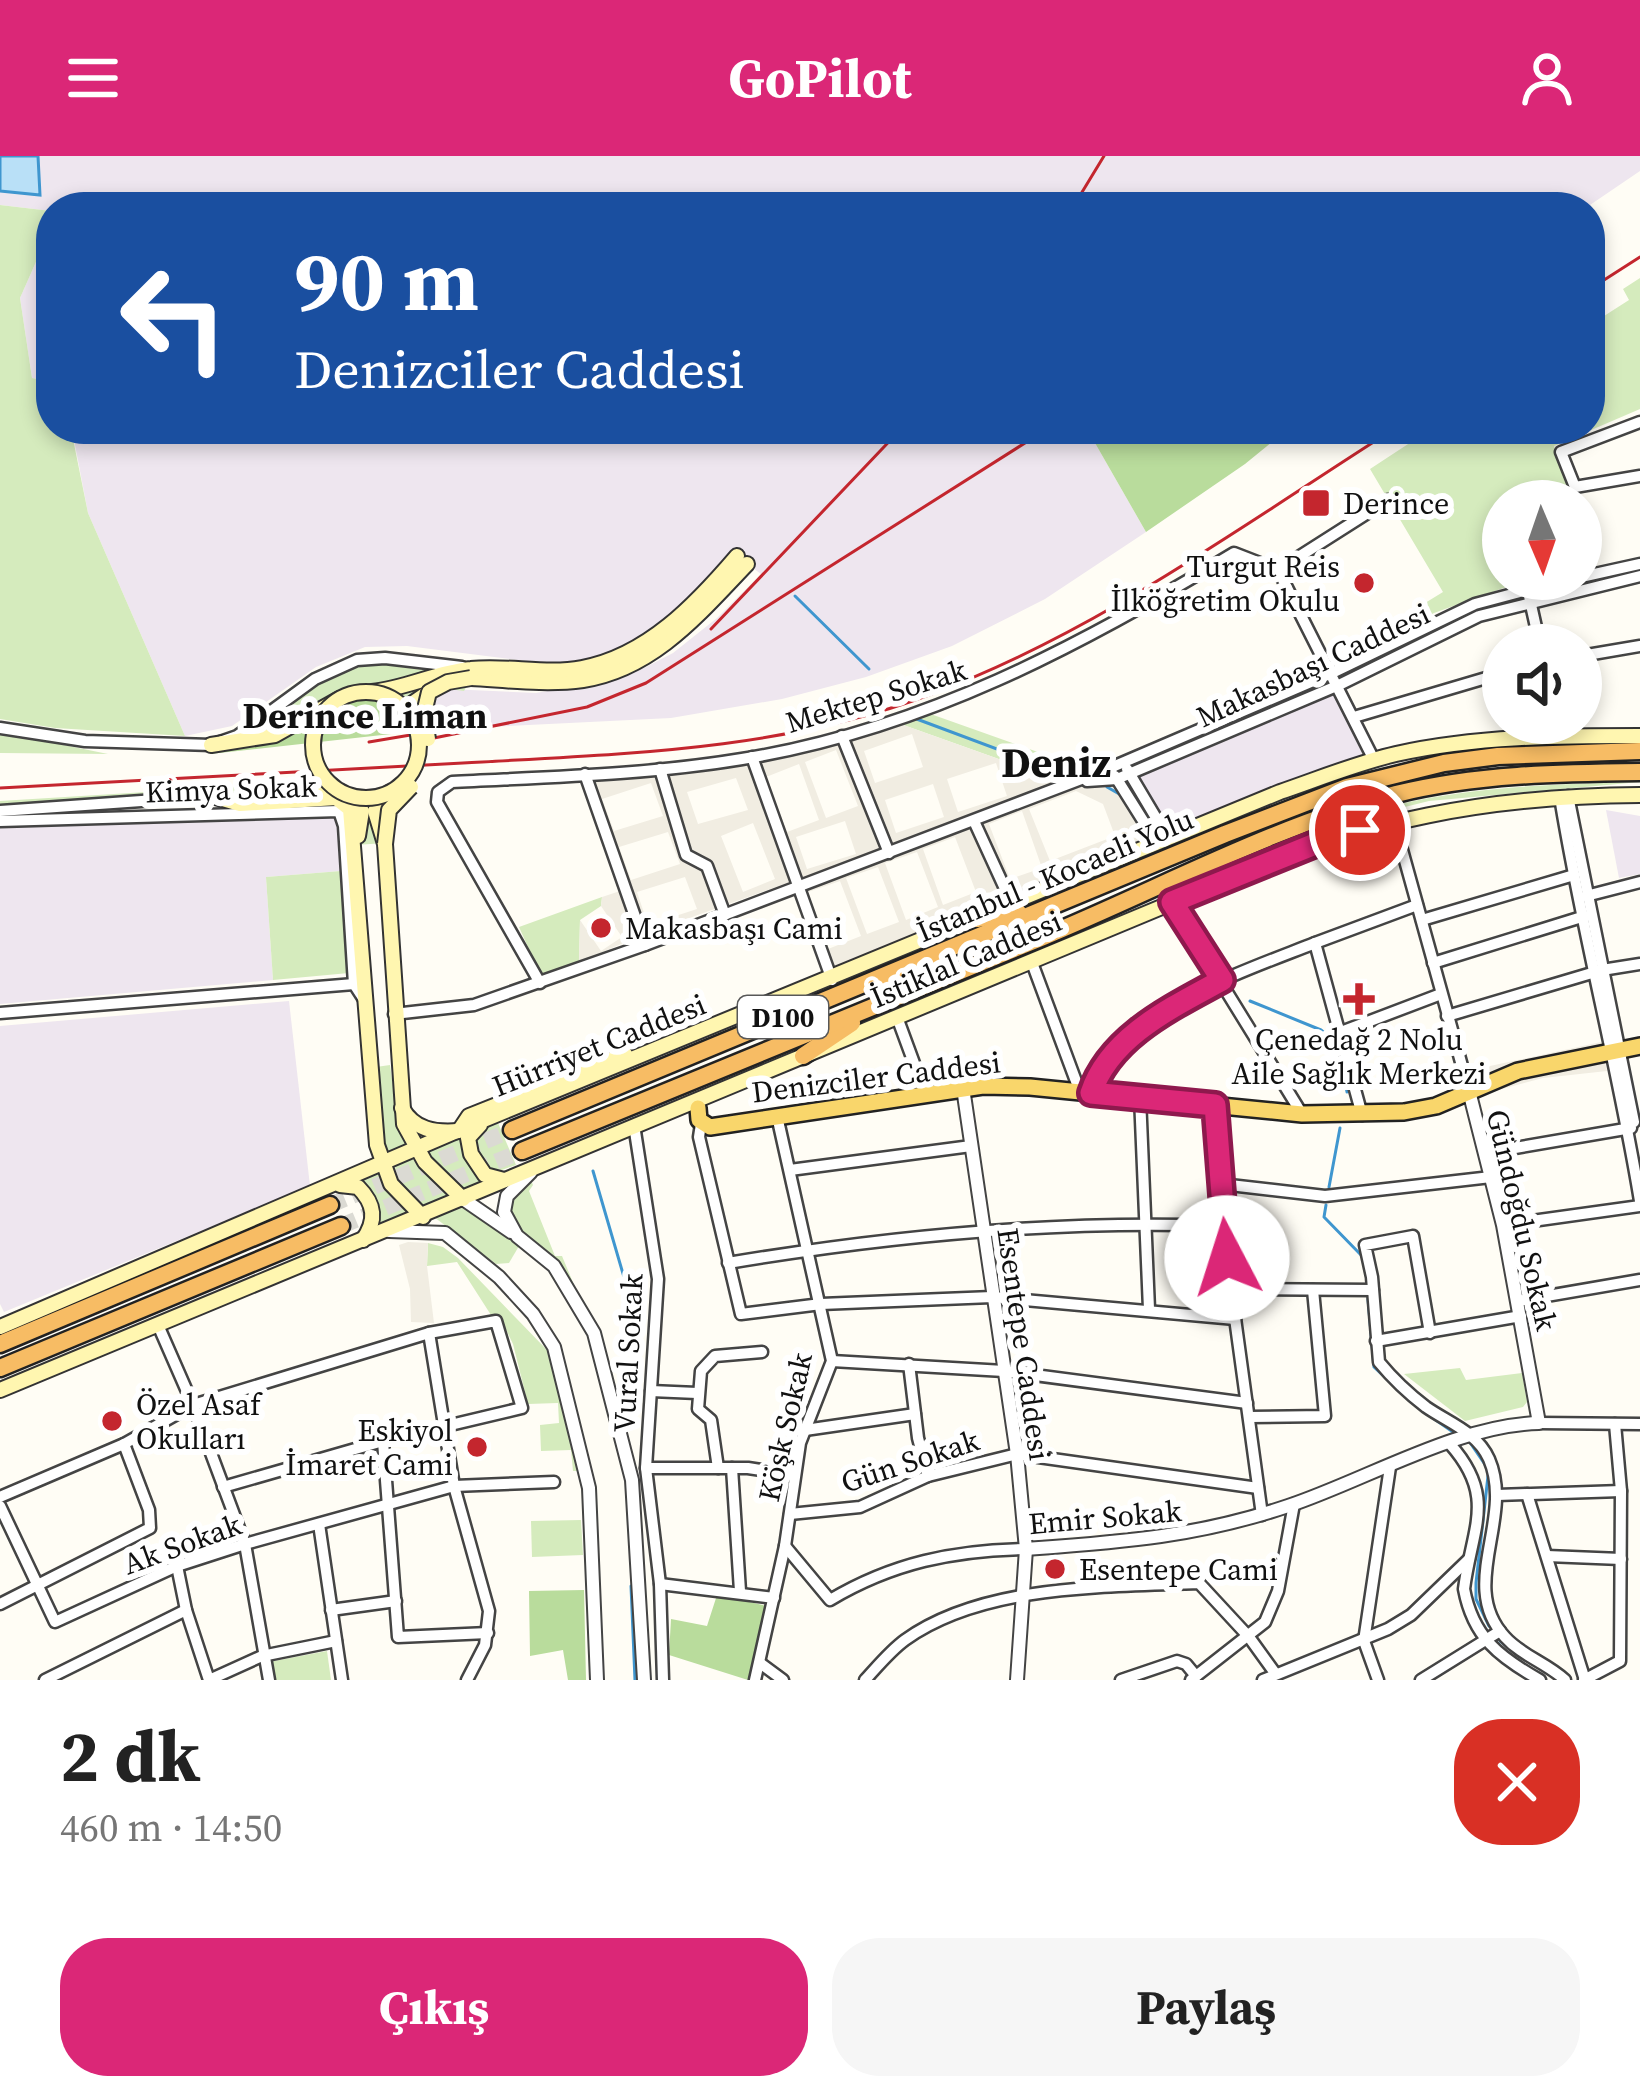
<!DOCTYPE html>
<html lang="tr">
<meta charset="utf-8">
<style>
body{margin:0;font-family:"Source Serif 4",serif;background:#f6f6f6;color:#222;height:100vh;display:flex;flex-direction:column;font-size:45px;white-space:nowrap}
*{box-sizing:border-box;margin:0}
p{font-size:39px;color:#767676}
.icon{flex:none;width:66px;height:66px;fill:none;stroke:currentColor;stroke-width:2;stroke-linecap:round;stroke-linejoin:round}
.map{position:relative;height:1524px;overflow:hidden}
.panel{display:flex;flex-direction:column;background:#fff;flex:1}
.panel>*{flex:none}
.hud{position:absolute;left:36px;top:36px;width:1569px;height:252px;border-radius:48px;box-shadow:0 6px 18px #0003;background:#1a4fa0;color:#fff;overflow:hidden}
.needle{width:78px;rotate:178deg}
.fabs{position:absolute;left:1482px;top:324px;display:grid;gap:24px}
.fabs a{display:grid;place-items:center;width:120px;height:120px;border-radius:50%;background:#fff;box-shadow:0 6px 18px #0003;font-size:60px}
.pin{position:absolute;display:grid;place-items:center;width:102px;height:102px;color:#fff;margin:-51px;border:6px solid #fff;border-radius:50%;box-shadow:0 3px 12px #0007}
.me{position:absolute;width:132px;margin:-66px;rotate:355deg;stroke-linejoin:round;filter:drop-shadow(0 0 9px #0008)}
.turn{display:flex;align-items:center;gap:42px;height:252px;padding:0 60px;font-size:54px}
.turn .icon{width:156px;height:156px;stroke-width:2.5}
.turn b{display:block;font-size:84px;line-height:102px}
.round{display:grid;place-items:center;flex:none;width:126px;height:126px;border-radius:48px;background:#f6f6f6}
.head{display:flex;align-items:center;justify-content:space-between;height:204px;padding:0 60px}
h1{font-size:72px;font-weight:700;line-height:90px}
.primary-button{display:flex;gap:24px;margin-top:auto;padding:24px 60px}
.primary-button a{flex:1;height:138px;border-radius:48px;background:#db2777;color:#fff;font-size:48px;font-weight:700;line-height:138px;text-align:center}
.primary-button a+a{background:#f6f6f6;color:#222}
header{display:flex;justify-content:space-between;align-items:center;height:156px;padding:0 60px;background:#db2777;color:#fff;font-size:54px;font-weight:700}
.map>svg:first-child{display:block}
</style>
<header><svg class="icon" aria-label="menu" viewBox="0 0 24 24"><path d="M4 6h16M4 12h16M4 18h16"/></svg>GoPilot<svg class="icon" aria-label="person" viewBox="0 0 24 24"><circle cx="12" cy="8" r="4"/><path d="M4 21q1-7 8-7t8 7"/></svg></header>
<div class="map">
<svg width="1640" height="1524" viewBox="0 0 1640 1524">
<rect width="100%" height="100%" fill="#fffdf5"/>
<g fill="#eee6ef">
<path d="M38 0H1640V15L1587 51H51V55L0 49V35L40 39Z"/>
<path d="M51 72V226L32 222 20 142Z"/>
<path d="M72 273H1087L1146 376 1045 443 952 490 866 521 782 543 671 562 429 574V543L448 533 536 537 598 526 646 511 673 497 717 462 761 418 750 410 650 483 582 512 407 490 365 491 316 511 232 570 185 580 88 357Z"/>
<path d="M1338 534 1369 598 1167 673 1136 621Z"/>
<path d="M1606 654 1640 660V718L1619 722Z"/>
<path d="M336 660 341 715 266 721 273 824 0 848V670Z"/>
<path d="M289 845 310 1030 4 1156 0 1148V870Z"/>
</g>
<g fill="#d5ebbd">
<path d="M0 49 51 55V72L20 142 32 222 51 226V273H71L88 357 185 580 55 572 0 563Z"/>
<path d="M1640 122V253L1554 290 1574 345H1503V423L1520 426 1434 457 1335 507 1332 504 1443 436 1370 313 1431 273H1590V169L1629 144 1623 133Z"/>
<path d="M357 504 477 512 464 535 448 533 432 538 429 574 418 575 406 552 384 539 295 570 229 584 315 523Z"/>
<path d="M925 556 1094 616 1066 627 895 566Z"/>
<path d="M0 576 108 598 0 597Z"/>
<path d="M327 625 332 630 379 641 385 687 356 689 345 645 242 646 210 637 0 652V645Z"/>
<path d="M1640 626 1429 645 1308 675C1428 632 1514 629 1640 626Z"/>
<path d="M341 715 349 817 273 824 266 721Z"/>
<path d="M602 741 601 750 580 764 579 806 541 820 519 771Z"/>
<path d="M390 909 398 965 412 994 386 1005 376 911Z"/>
<path d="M498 967 516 1009 499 1015 485 1009 475 984 482 974Z"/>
<path d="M467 975 464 982 493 1026 463 1039 424 994Z"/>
<path d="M405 1003 419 1004 449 1043 432 1051 418 1050 394 1020 396 1008Z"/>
<path d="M380 1013 415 1060 375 1075 353 1026Z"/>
<path d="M530 1022 533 1029 529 1035 555 1100H562L577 1136 555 1106 520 1078 507 1051 508 1045Z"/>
<path d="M462 1048 519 1090 509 1107 496 1108 434 1061Z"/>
<path d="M428 1087 443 1091 458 1102 548 1195 578 1315H573L571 1294 541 1295 540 1269 559 1267 558 1247 528 1248 513 1188 499 1159H491L457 1106 427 1110Z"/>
<path d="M1460 1212 1466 1224 1522 1217 1527 1246 1523 1251 1465 1265 1404 1218Z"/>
<path d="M581 1364 583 1399 532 1401 531 1365Z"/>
<path d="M327 1495 331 1524H274L269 1506Z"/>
</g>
<g fill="#b9dc9c">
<path d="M1087 273H1194L1199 280 1211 273H1288L1245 308 1146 376Z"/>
<path d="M361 536C389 536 408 549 418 575L210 598 211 589 256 584Z"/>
<path d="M584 1434 586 1524H568L563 1494 530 1500 529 1435Z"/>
<path d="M717 1439 767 1450 748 1524 669 1499 671 1463 707 1470Z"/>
</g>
<g fill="#f1ede2" fill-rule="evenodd">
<path d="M895 566 1066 627 642 779 588 625 667 617ZM912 578 923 611 875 627 864 595ZM836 594 858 650 826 662 805 606ZM996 607 1007 640 958 656 947 623ZM799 608 819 664 787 676 766 621ZM736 622 748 654 698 668 687 636ZM651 627 663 660 614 675 602 643ZM933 628 944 661 896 677 885 644ZM845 665 856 698 807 713 796 681ZM753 667 775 723 743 736 721 680ZM668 676 680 708 631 724 619 691ZM685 721 697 753 648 769 637 736Z"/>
<path d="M1078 625H1117L1152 682 829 817 798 730ZM1076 635 1103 648 1115 680 1050 705 1029 653ZM1022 655 1042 712 1010 723 989 668ZM955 681 976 736 943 749 923 693ZM917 696 938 751 906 764 885 707ZM878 711 899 766 867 778 846 722ZM840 725 861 780 828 793 808 736Z"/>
<path d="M623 734 640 780 579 806 580 764 601 795 622 781 601 750 602 741Z"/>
<path d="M1601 886 1607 915 1543 922 1483 938 1476 913Z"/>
<path d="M408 1086 428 1087 427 1110 434 1167 411 1166 410 1133 399 1089Z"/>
</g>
<path fill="#b9e0f7" stroke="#3f96cf" stroke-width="3" d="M0 0H38L40 39 0 35Z"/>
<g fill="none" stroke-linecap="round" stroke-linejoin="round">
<g stroke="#3f96cf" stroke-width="3">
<path d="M795 440 869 513"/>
<path d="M914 562 1064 618"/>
<path d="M1107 631 1121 639"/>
<path d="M1250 845 1321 874 1337 888"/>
<path d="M1341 902 1347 936"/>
<path d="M593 1015 640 1176"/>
<path d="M1329 1031 1340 972"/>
<path d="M1326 1049 1324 1061 1362 1100"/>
<path d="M1368 1143 1374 1211 1408 1243"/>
<path d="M1430 1260 1453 1276"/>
<path d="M1471 1288 1486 1310"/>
<path d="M1488 1320 1476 1427V1443L1489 1470"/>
<path d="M631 1430 635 1524"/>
<path d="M1500 1485 1517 1498"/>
</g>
<g stroke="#dbdad3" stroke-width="16" stroke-dasharray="16 8" stroke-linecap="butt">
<path d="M330 1049 512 974"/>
<path d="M341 1070 522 995"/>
</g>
<defs>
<g id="minor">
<path d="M1640 266 1561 296 1575 331 1640 320"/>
<path d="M1581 421 1640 408"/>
<path d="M1529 440 1540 489"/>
<path d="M1581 500 1640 490"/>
<path d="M1354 561 1503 517"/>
<path d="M1553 567 1555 580"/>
<path d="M0 572 85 585 211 589 237 580 315 523 357 504 385 502 462 511"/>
<path d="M842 580 889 697"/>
<path d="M752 601 832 824"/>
<path d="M1374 604 1278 414 1388 344"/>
<path d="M660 613 686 699 707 710 725 759"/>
<path d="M1127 613 1168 682"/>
<path d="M585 618 645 789"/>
<path d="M1115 620 1157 687"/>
<path d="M1087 625 1117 623 1339 529 1479 460 1640 420"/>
<path d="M1568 640 1634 966"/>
<path d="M1560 641C1582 777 1618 910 1640 1045"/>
<path d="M0 655 212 640"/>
<path d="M0 665 339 655 344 670 354 828 363 842"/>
<path d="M974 665 1012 748"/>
<path d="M1394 665 1469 935"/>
<path d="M1586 740 1640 726"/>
<path d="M1172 747 1302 958"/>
<path d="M1422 764 1574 719"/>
<path d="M1031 804 1080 936"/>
<path d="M1433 807 1585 760"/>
<path d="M540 827 437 646 438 636 452 626C548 621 646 619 742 603 922 574 1080 490 1234 397L1278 414"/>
<path d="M0 857 354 828"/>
<path d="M394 858 474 849 645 789 1110 612 1332 517 1475 448 1569 423"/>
<path d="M1447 860 1602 814 1640 808"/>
<path d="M897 861 925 937"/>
<path d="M1341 876 1441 838"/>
<path d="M1091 937C1120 855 1242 816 1315 787"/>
<path d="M1140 941 1149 1153"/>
<path d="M1215 949 1231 1133 1262 1359"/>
<path d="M1362 959 1315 787 1417 749"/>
<path d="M701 968 699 981 741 1158 821 1148 992 1141 1235 1163"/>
<path d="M634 969 658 1123 646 1312 660 1428 663 1524"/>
<path d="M1486 997 1631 972"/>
<path d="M790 1014 971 990"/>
<path d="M1221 1028 1325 1040 1491 1021"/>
<path d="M1503 1069 1640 1050"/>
<path d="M728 1107C888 1080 1062 1064 1224 1070"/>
<path d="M1231 1133 1373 1134"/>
<path d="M1518 1145 1640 1124"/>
<path d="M158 1169 193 1249 245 1388 269 1524"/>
<path d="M429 1177 454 1330 489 1455 485 1489 467 1524"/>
<path d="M1430 1177 1413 1080 1365 1089 1372 1121 1379 1206C1393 1223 1409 1238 1426 1251 1449 1267 1477 1276 1489 1303 1515 1363 1457 1429 1505 1481 1522 1500 1547 1507 1565 1524"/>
<path d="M1376 1185 1521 1160"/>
<path d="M832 1205 1004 1215 1247 1247"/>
<path d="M909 1208 918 1282 928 1320"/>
<path d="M651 1235 697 1237"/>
<path d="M1250 1261 1325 1260 1313 1134"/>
<path d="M1539 1267 1640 1268"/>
<path d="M805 1274 915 1258"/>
<path d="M383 1285 398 1481 488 1477"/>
<path d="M1450 1288C1497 1341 1472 1371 1464 1433 1473 1481 1499 1501 1540 1524"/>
<path d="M646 1312H748L794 1319"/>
<path d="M718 1312 711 1264 698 1253 701 1215 715 1200 762 1196"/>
<path d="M732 1312 740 1435"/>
<path d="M1527 1338 1585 1524"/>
<path d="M1497 1339 1621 1335"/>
<path d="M0 1341 124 1288 193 1249 429 1177 496 1165 522 1252 383 1285 223 1331"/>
<path d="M0 1350 55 1466 177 1410 245 1388 454 1330 554 1326"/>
<path d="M790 1358 860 1351 928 1320 1017 1298 1258 1332"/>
<path d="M319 1368 342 1524"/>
<path d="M785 1390 830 1444C892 1407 954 1394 1026 1393"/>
<path d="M1547 1400 1621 1403"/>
<path d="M177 1410 186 1454 209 1524 262 1500 336 1485"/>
<path d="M660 1428 774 1442"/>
<path d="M0 1448 150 1372 149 1354 124 1288"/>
<path d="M331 1454 396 1445"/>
<path d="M760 1507 783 1524"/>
<path d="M45 1524 186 1454"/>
<path d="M755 1524 785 1390 800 1287 832 1205 777 960"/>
<path d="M865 1524C878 1510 890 1495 905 1484 983 1428 1107 1431 1199 1427L1249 1481 1275 1517"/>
<path d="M1121 1524 1177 1505 1186 1508 1196 1520"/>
<path d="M1191 1524 1265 1466 1278 1435 1294 1348"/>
<path d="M1263 1524 1388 1473 1411 1459 1469 1403"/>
<path d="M1378 1524 1364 1485 1390 1311"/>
<path d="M1421 1524 1500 1475"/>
<path d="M1584 1524 1620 1505 1621 1335 1615 1268"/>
</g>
<g id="tertiary">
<path d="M963 932 1017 1298 1026 1393 1017 1524"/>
<path d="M531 1016 507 1040 504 1056 517 1080 554 1110 594 1177 632 1324 644 1524"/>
<path d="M463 1043 511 1076"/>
<path d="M389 1075 445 1077 499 1121 533 1158 554 1191 589 1332 597 1524"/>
<path d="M1026 1393C1121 1386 1196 1381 1288 1350 1366 1324 1457 1269 1539 1267L1503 1069 1469 935"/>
</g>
<g id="secondary">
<path d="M471 522C507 524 547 529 583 524 654 513 700 457 747 408"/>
<path d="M372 536C407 532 437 516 471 513 507 509 547 519 582 512 647 500 696 448 737 400"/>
<path d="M413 563V547L429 536"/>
<path d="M211 589 275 579 339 543"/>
<path d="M389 637 375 655 385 688 404 968 425 1006 463 1043"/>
<path d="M253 638 328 633 341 636"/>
<path d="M212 640 240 648 336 642 350 653 377 989 391 1028 423 1061"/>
<path d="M350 640 362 655 358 680"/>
<path d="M1225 724C1366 664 1487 640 1640 639"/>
<path d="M402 952C414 974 435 977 459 975L469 960 625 898"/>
<path d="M480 969 468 982 471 998 485 1019 504 1024"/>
<path d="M340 1029 358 1031C375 1048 377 1064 363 1084"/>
<path d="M0 1171 452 977 1280 636C1318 623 1357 607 1396 598 1476 580 1559 580 1640 580"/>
<path d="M0 1234 1205 733"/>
</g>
<path id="primary" d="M698 952 699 964 710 971 983 930 1030 931 1302 958 1404 956 1436 950 1518 915 1640 890"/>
<g id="trunk">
<path d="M1172 734 1234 720"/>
<path d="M977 763 1018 756"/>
<path d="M803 900 852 867"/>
<path d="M512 974 1225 678 1347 631 1444 607 1498 600 1640 595"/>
<path d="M522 995C695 923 869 852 1043 781 1159 733 1274 670 1396 638 1477 618 1558 617 1640 616"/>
<path d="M0 1188 330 1049"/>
<path d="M0 1212 341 1070"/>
</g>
</defs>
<use href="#minor" stroke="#444" stroke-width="15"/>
<use href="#tertiary" stroke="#444" stroke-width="16"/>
<use href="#secondary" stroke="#333" stroke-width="18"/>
<use href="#primary" stroke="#222" stroke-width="20"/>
<use href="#trunk" stroke="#222" stroke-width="21"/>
<use href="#minor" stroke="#fff" stroke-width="10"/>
<use href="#tertiary" stroke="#fff" stroke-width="12"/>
<use href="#secondary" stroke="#fff6b0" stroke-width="14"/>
<use href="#primary" stroke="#f9d66b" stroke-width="15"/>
<use href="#trunk" stroke="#f7bc64" stroke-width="16"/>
<g stroke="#c4262e" stroke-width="3">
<path d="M1073 51 1104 0"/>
<path d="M1590 133 1640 101"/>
<path d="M711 473 901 273"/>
<path d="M434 582 587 551 646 527 1047 273"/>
<path d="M369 586 452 572"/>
<path d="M0 632C154 624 309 615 463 607 620 598 780 595 929 539 1097 477 1244 368 1394 273"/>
</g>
<defs>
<g id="secondary-bridge">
<circle cx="366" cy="589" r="53"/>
<path d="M428 583 424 557 429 536 448 526 471 522"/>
<path d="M385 688 389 654 411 631"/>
</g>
</defs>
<use href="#secondary-bridge" stroke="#333" stroke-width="18" stroke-linecap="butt"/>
<use href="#secondary-bridge" stroke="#fff6b0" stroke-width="14"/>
</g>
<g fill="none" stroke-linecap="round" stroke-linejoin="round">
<defs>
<path id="route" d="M1227 1102 1215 949 1091 937C1110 880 1173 851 1222 824L1172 746 1325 684 1360 674"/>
</defs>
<use href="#route" stroke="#8e194d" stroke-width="30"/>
<use href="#route" stroke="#db2777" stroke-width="21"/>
</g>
<g fill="#c4262e" stroke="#fff" stroke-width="4.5">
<rect x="1301" y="332" width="30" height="30" rx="6"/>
<circle cx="1364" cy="427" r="12"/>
<circle cx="601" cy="772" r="12"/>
<path d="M1353 825h12v12h12v12h-12v12h-12v-12h-12v-12h12z"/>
<circle cx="112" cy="1265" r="12"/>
<circle cx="477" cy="1291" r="12"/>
<circle cx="1055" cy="1413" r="12"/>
</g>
<g text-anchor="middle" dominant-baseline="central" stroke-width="12" stroke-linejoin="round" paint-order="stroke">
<rect fill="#fff" stroke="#585858" stroke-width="3" x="738" y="840" width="90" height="42" rx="9"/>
<g font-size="27" font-weight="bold" fill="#111">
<text x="783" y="861">D100</text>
</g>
<g font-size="30" fill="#111" stroke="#fff" text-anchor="start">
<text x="1343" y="347">Derince</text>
<text x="1340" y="410" text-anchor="end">Turgut Reis<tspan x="1340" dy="34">İlköğretim Okulu</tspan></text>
<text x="625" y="772">Makasbaşı Cami</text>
<text x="1359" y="883" text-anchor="middle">Çenedağ 2 Nolu<tspan x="1359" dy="34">Aile Sağlık Merkezi</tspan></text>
<text x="136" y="1248">Özel Asaf<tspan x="136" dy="34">Okulları</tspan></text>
<text x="453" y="1274" text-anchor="end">Eskiyol<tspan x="453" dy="34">İmaret Cami</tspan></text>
<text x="1079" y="1413">Esentepe Cami</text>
</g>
<g font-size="30" fill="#111" stroke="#fff">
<text transform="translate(1313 509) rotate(-25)">Makasbaşı Caddesi</text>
<text transform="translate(876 540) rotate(-17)">Mektep Sokak</text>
<text transform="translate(231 633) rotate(-2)">Kimya Sokak</text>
<text transform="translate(1055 719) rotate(-23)">İstanbul - Kocaeli Yolu</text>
<text transform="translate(966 803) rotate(-23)">İstiklal Caddesi</text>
<text transform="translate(599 889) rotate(-22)">Hürriyet Caddesi</text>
<text transform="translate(876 921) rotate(-7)">Denizciler Caddesi</text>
<text transform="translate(1522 1064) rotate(77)">Gündoğdu Sokak</text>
<text transform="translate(1024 1188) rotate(82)">Esentepe Caddesi</text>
<text transform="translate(628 1197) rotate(-87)">Vural Sokak</text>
<text transform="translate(785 1271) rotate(-77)">Köşk Sokak</text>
<text transform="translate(910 1305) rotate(-18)">Gün Sokak</text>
<text transform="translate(1105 1361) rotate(-5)">Emir Sokak</text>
<text transform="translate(182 1388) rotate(-20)">Ak Sokak</text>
</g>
<g font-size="36" font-weight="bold" fill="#111" stroke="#fff">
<text x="365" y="559">Derince Liman</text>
</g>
<g font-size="42" font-weight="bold" fill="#111" stroke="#fff">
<text x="1056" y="606">Deniz</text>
</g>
</g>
</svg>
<div class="fabs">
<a><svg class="needle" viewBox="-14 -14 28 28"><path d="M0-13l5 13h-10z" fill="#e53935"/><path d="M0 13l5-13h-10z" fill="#767676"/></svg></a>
<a><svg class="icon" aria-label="sound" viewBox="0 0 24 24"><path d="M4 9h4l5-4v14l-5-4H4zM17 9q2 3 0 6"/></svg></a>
</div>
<div class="pin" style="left:1360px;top:674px;background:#d93025"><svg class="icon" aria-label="arrive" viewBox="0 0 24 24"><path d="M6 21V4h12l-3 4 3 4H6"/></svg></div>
<svg class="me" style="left:1227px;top:1102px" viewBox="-20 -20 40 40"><circle r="19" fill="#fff"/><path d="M0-13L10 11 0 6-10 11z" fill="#db2777"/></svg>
<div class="hud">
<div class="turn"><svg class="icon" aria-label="left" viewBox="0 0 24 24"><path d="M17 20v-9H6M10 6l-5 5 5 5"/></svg><div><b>90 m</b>Denizciler Caddesi</div></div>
</div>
</div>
<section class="panel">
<div class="head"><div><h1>2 dk</h1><p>460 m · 14:50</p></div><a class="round" style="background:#d93025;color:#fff"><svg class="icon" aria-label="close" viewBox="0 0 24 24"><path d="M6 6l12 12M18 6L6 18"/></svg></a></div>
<div class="primary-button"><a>Çıkış</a><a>Paylaş</a></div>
</section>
